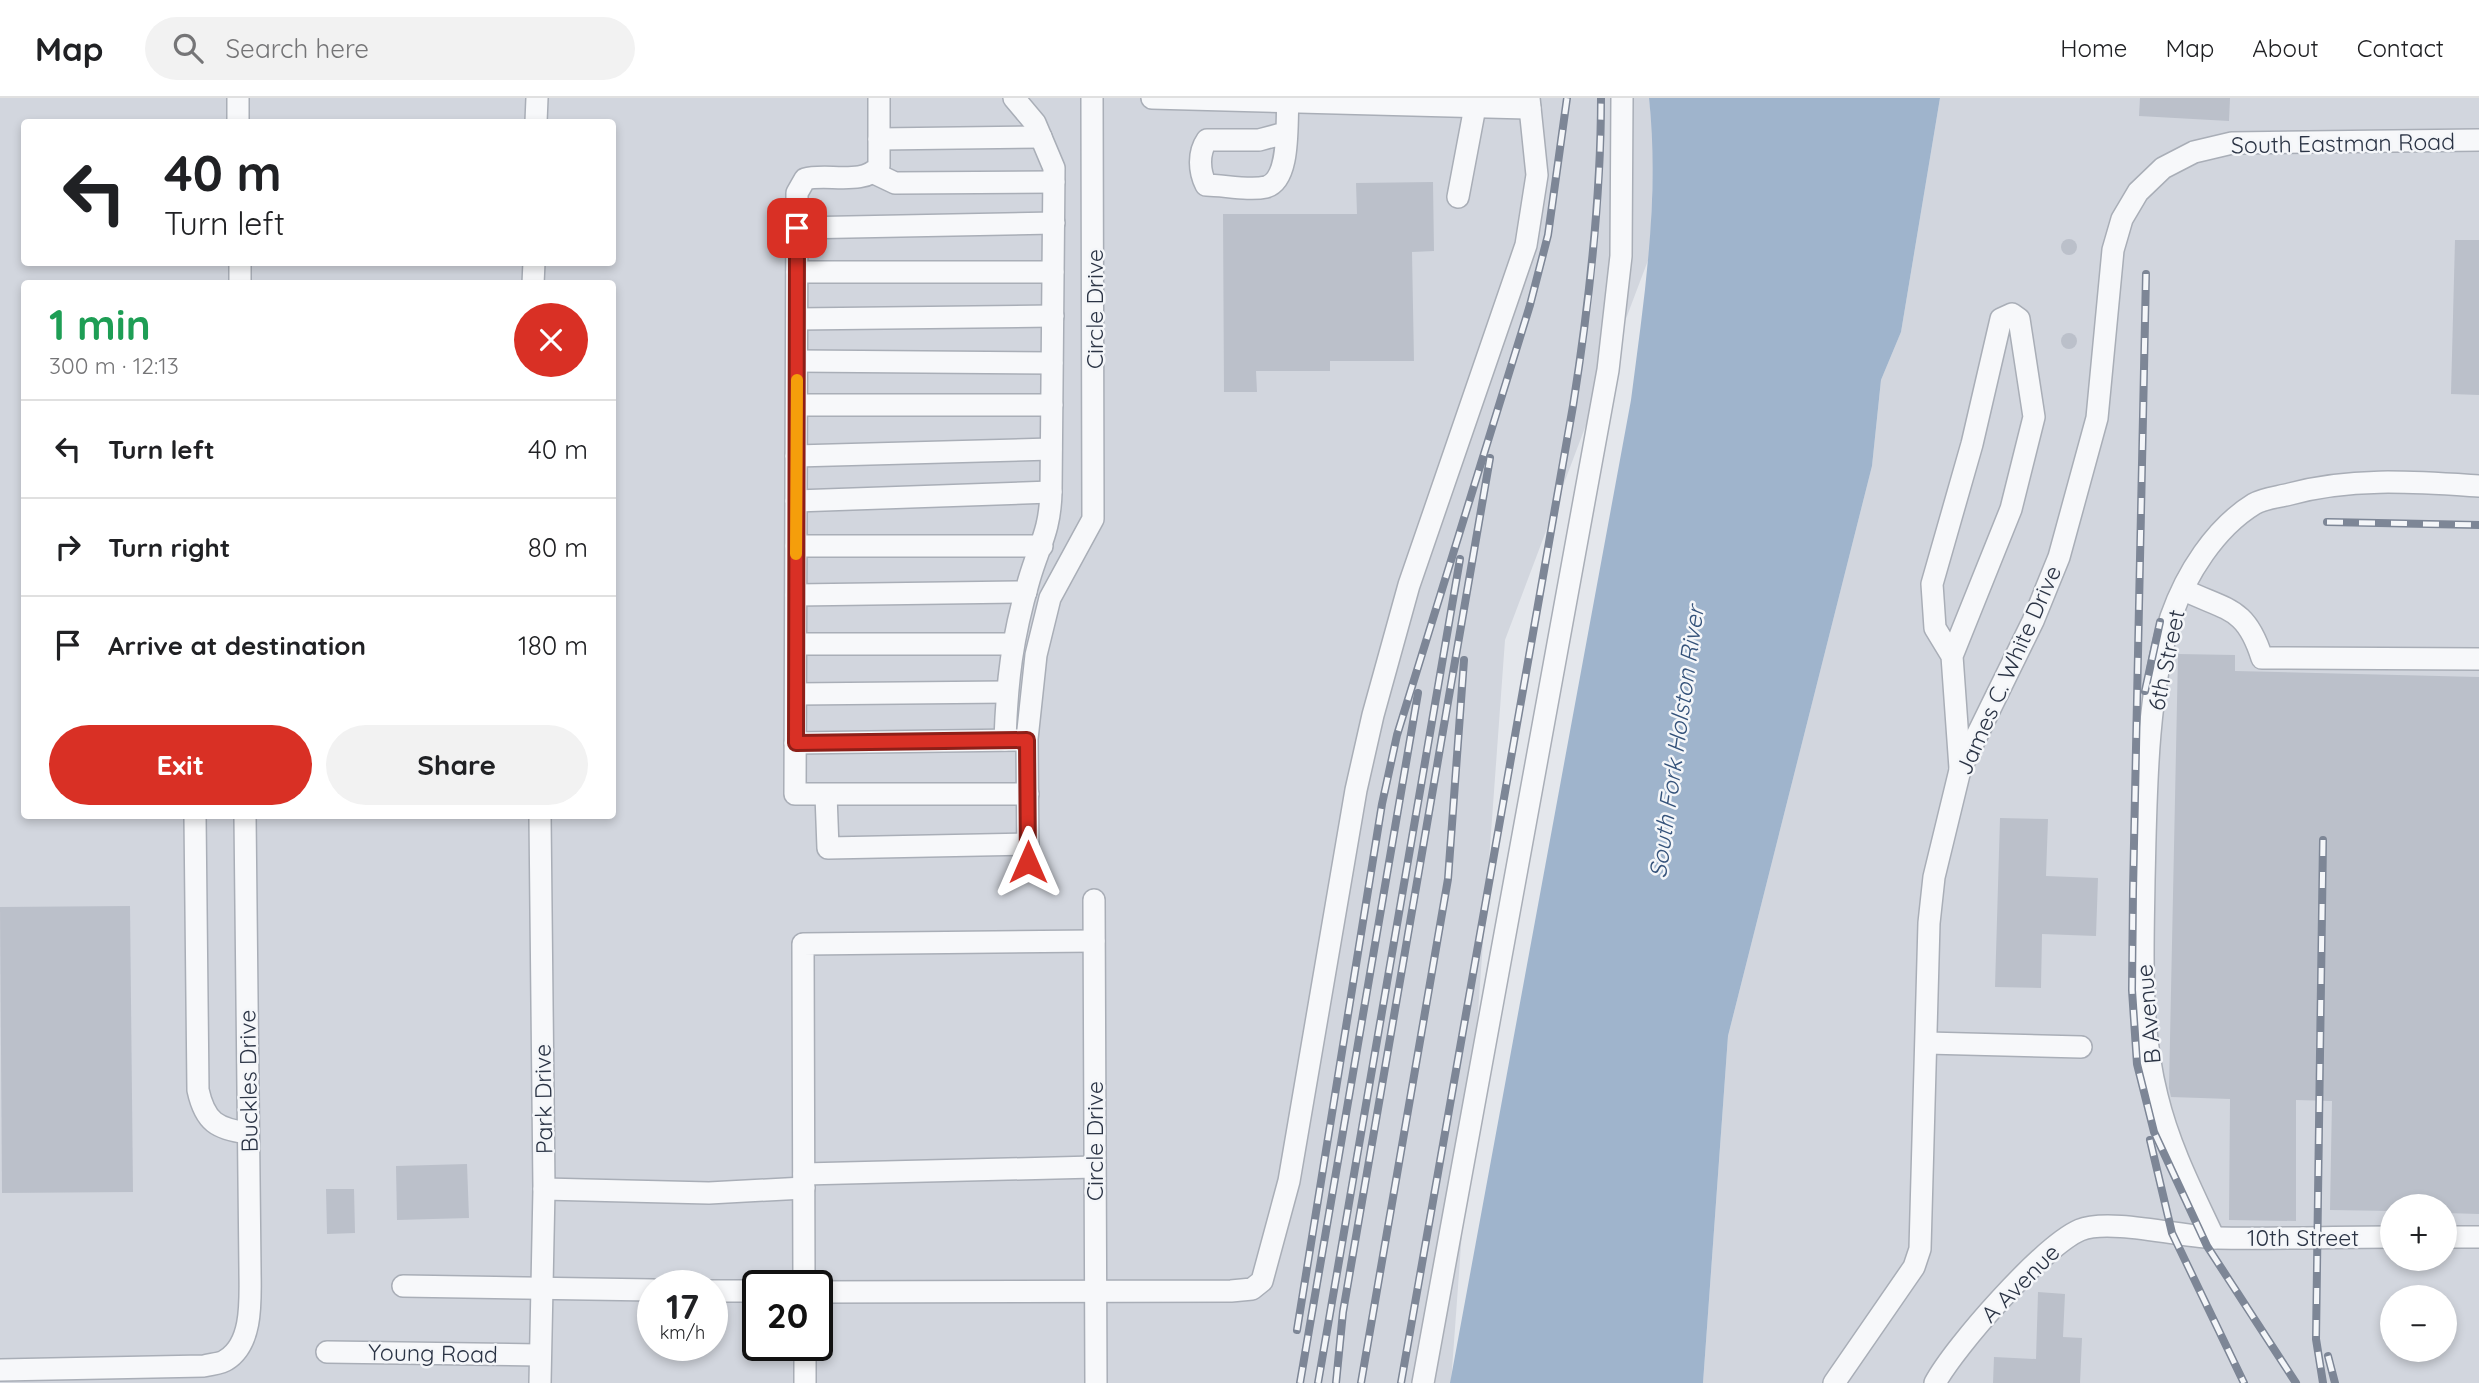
<!DOCTYPE html>
<meta charset="utf-8">
<style>
body{margin:0;font-family:Quicksand,sans-serif;background:#f2f2f2;color:#202124;height:100vh;display:flex;flex-direction:column;font-size:26px;white-space:nowrap}
*{box-sizing:border-box;margin:0}
p{font-size:23px;color:#757577}
.icon{flex:none;width:38px;height:38px;fill:none;stroke:currentColor;stroke-width:2;stroke-linecap:round;stroke-linejoin:round}
.map{position:relative;flex:1;overflow:hidden}
.drawer{position:absolute;left:21px;top:182px;width:595px;height:539px;display:flex;flex-direction:column;background:#fff;border-radius:7px;box-shadow:0 4px 10px #0003}
.drawer>*{flex:none}
.banner{position:absolute;left:21px;top:21px;width:595px;height:147px;border-radius:7px;box-shadow:0 4px 10px #0003;background:#fff;color:#202124;overflow:hidden}
.fabs{position:absolute;left:2380px;top:1096px;display:grid;gap:14px}
.fabs a{display:grid;place-items:center;width:77px;height:77px;border-radius:50%;background:#fff;box-shadow:0 4px 10px #0003;font-size:35px}
.speed{position:absolute;left:637px;top:1172px;display:flex;gap:14px;font-size:35px;font-weight:700;text-align:center}
.speed>*{display:grid;place-content:center;width:91px;height:91px;border-radius:50%;background:#fff;box-shadow:0 4px 10px #0003;line-height:1}
.speed small{font-size:18px;font-weight:400}
.speed .limit{border:4px solid #111;border-radius:10px;background:#fff;color:#111}
.pin{position:absolute;display:grid;place-items:center;width:60px;height:60px;color:#fff;margin:-30px;border-radius:14px;box-shadow:0 4px 10px #0006}
.me{position:absolute;width:77px;margin:-38px;rotate:0deg;stroke-linejoin:round;filter:drop-shadow(0 0 5px #0008)}
.turn{display:flex;align-items:center;gap:24px;height:147px;padding:0 28px;font-size:32px}
.turn .icon{width:91px;height:91px;stroke-width:2.5}
.turn b{display:block;font-size:49px;line-height:60px}
.round{display:grid;place-items:center;flex:none;width:74px;height:74px;border-radius:37px;background:#f2f2f2}
.headline{display:flex;align-items:center;justify-content:space-between;height:119px;padding:0 28px}
h1{font-size:42px;font-weight:800;line-height:52px;color:#1e9e55}
.button{display:flex;gap:14px;margin-top:auto;padding:14px 28px}
.button a{flex:1;height:80px;border-radius:42px;background:#d93025;color:#fff;font-size:28px;font-weight:800;line-height:80px;text-align:center}
.button a+a{background:#f2f2f2;color:#202124}
ul{padding:0;list-style:none}
li{display:flex;align-items:center;gap:21px;height:98px;padding:0 28px;border-top:2px solid #e0e0e0}
li div{flex:1}
li b{display:block;font-size:26px}
li em{font-style:normal}
header{display:flex;align-items:center;gap:42px;box-sizing:border-box;height:98px;padding:0 35px;background:#fff;border-bottom:2px solid #e0e0e0}
header strong{font-size:33px}
nav{display:flex;gap:38px;margin-inline-start:auto;font-size:24px}
.search{width:490px;height:63px;background:#f2f2f2;display:flex;align-items:center;gap:18px;box-sizing:border-box;padding:0 24px;border-radius:38px;color:#757577;font-size:26px}
.map>svg:first-child{display:block}
</style>
<header>
<strong>Map</strong>
<div class="search"><svg class="icon" aria-label="search" viewBox="0 0 24 24"><circle cx="10" cy="10" r="6"/><path d="M15 15l6 6"/></svg>Search here</div>
<nav><a>Home</a><a>Map</a><a>About</a><a>Contact</a></nav>
</header>
<div class="map">
<svg width="2479" height="1285" viewBox="0 0 2479 1285">
<rect width="100%" height="100%" fill="#e4e7ec"/>
<g fill="#d2d6de" fill-rule="evenodd">
<path d="M0 0H1649L1654 44 1650 157 1505 542 1451 1285H0ZM24 24H612V164H24ZM24 186H612V718H24ZM653 1188H712V1248H653ZM758 1188H817V1248H758Z"/>
<path d="M1940 0H2479V1285H1703L1728 938 1872 368 1881 282 1901 234ZM2392 1108H2445V1160H2392ZM2392 1199H2445V1251H2392Z"/>
</g>
<path fill="#9fb4cc" d="M1649 0H1940L1901 234 1881 282 1872 368 1728 938 1703 1285H1450L1631 302C1644 201 1660 101 1649 0Z"/>
<g fill="#bbc0ca">
<path d="M2140 0H2230L2229 23 2139 18Z"/>
<path d="M1433 84 1434 153 1412 154 1414 263H1330V273H1256L1257 294H1224L1223 116H1357L1356 85Z"/>
<circle cx="2069" cy="149" r="8"/>
<path d="M2455 142H2479V297L2451 296Z"/>
<circle cx="2069" cy="243" r="8"/>
<path d="M2178 556 2235 557V573L2479 579V1116L2445 1115V1108H2392V1113L2330 1112 2332 1003 2296 1002V1123L2229 1122 2230 1001 2171 999 2169 990Z"/>
<path d="M2000 720 2048 721 2046 778 2098 780 2096 838 2042 836 2041 890 1995 889Z"/>
<path d="M130 808 133 1094 2 1095 0 809Z"/>
<path d="M467 1066 469 1120 397 1122 396 1068Z"/>
<path d="M326 1091H354L355 1135 327 1136Z"/>
<path d="M2038 1194 2065 1196 2063 1239 2082 1240 2080 1285H1993L1994 1259 2036 1261Z"/>
</g>
<g fill="none" stroke-linecap="round" stroke-linejoin="round">
<defs>
<g id="minor">
<path d="M238 0V24"/>
<path d="M879 0V68C865 88 826 75 805 81L797 95 795 696H1028"/>
<path d="M1152 0 1530 10"/>
<path d="M536 24 537 0"/>
<path d="M1285 35 1259 42H1207C1198 55 1199 73 1206 87 1223 87 1249 93 1266 89 1291 82 1286 25 1288 4"/>
<path d="M879 41 1041 39"/>
<path d="M874 75 895 85 1054 84"/>
<path d="M1458 99 1475 9"/>
<path d="M797 130 1054 125"/>
<path d="M240 164V186"/>
<path d="M797 174H1053"/>
<path d="M533 186 534 164"/>
<path d="M797 221 1053 218"/>
<path d="M797 263 1052 265"/>
<path d="M797 307H1052"/>
<path d="M796 358 1051 351"/>
<path d="M796 403 1051 394"/>
<path d="M796 448H1042"/>
<path d="M2184 492C2228 513 2246 509 2262 560L2479 561"/>
<path d="M796 497 1026 494"/>
<path d="M796 546H1013"/>
<path d="M1952 558 1935 530 1932 486 1972 346 2001 221 2012 216 2019 221 2034 319 2011 411 1952 558 1960 670"/>
<path d="M796 596 1007 594"/>
<path d="M1005 642C1007 583 1012 540 1029 482 1039 447 1050 434 1051 394L1054 70 1035 25 1014 0"/>
<path d="M795 645 1018 642"/>
<path d="M826 697 828 750 1028 746"/>
<path d="M195 718 198 992C205 1024 217 1031 248 1035"/>
<path d="M540 718 544 1091 540 1285"/>
<path d="M1028 764 1027 641 1036 557 1050 500 1093 421 1092 0"/>
<path d="M1094 802 1096 1285"/>
<path d="M1927 945 2081 949"/>
<path d="M804 1076 1094 1069"/>
<path d="M544 1091 709 1095 804 1090"/>
<path d="M2445 1139H2479"/>
<path d="M2214 1140C2192 1093 2169 1048 2157 998 2139 927 2143 854 2144 782 2146 701 2146 596 2171 519 2186 476 2215 430 2254 406 2264 400 2279 399 2290 396 2352 379 2415 384 2479 388"/>
<path d="M403 1188 653 1192"/>
<path d="M804 1188 803 846 1094 843"/>
<path d="M712 1193H758"/>
<path d="M817 1194 1231 1193 1252 1191 1262 1183 1289 1083 1356 692 1373 617 1409 487 1526 147 1537 77 1529 0"/>
<path d="M805 1248V1285"/>
<path d="M327 1254 539 1257"/>
<path d="M0 1272 204 1268C211 1266 221 1266 226 1262 254 1245 250 1199 250 1171L245 718"/>
<path d="M1423 1285 1608 272 1621 158 1622 0"/>
<path d="M1834 1285 1914 1169 1920 1151 1929 825 1934 779 1960 672 2033 523 2059 459 2097 320 2113 152 2122 121 2138 94 2163 70 2194 54 2232 45 2479 42"/>
<path d="M1935 1285C1955 1248 2043 1148 2080 1132 2109 1120 2183 1139 2217 1140 2275 1141 2334 1139 2392 1139"/>
</g>
</defs>
<use href="#minor" stroke="#a9aeb7" stroke-width="24"/>
<use href="#minor" stroke="#f7f8fa" stroke-width="21"/>
<defs>
<g id="rail">
<path d="M2146 176 2133 793 2132 892 2137 966 2154 1034 2207 1148 2296 1285"/>
<path d="M2327 424 2479 427"/>
<path d="M2145 593 2160 524"/>
<path d="M2323 742 2316 1241 2323 1285"/>
<path d="M2150 1042 2172 1135 2244 1285"/>
<path d="M1297 1232 1382 706 1397 637 1530 207 1548 137 1567 0"/>
<path d="M2328 1258 2335 1285"/>
<path d="M1300 1285 1418 595"/>
<path d="M1318 1285 1460 461"/>
<path d="M1336 1285 1343 1214 1490 360"/>
<path d="M1361 1285 1448 781 1464 562"/>
<path d="M1401 1285 1573 308C1589 206 1601 104 1601 0"/>
</g>
</defs>
<use href="#rail" stroke="#7d8696" stroke-width="8"/>
<use href="#rail" stroke="#f4f6f9" stroke-width="5" stroke-dasharray="16" stroke-linecap="butt"/>
</g>
<g fill="none" stroke-linecap="round" stroke-linejoin="round">
<defs>
<path id="route" d="M797 130 796 645 1027 642 1028 764"/>
</defs>
<use href="#route" stroke="#8d1f18" stroke-width="18"/>
<use href="#route" stroke="#d93025" stroke-width="12"/>
<path stroke="#f59e0b" stroke-width="12" d="M796 456 797 282"/>
</g>
<g text-anchor="middle" dominant-baseline="central" stroke-width="5" stroke-linejoin="round" paint-order="stroke">
<g font-size="23" fill="#2b3445" stroke="#f4f6f9">
<text transform="translate(2343 45) rotate(-1)">South Eastman Road</text>
<text transform="translate(1094 211) rotate(-90)">Circle Drive</text>
<text transform="translate(2166 562) rotate(-78)">6th Street</text>
<text transform="translate(2008 572) rotate(-66)">James C. White Drive</text>
<text transform="translate(2148 916) rotate(-95)">B Avenue</text>
<text transform="translate(248 983) rotate(-91)">Buckles Drive</text>
<text transform="translate(543 1001) rotate(-91)">Park Drive</text>
<text transform="translate(1094 1043) rotate(-90)">Circle Drive</text>
<text x="2303" y="1139">10th Street</text>
<text transform="translate(2020 1185) rotate(-45)">A Avenue</text>
<text transform="translate(433 1255) rotate(1)">Young Road</text>
</g>
<g font-size="24" font-style="italic" fill="#34527a" stroke="#f4f6f9">
<text transform="translate(1676 644) rotate(-82)">South Fork Holston River</text>
</g>
</g>
</svg>
<div class="fabs">
<a>+</a>
<a>−</a>
</div>
<div class="speed"><div>17<small>km/h</small></div><div class="limit">20</div></div>
<div class="pin" style="left:797px;top:130px;background:#d93025"><svg class="icon" aria-label="arrive" viewBox="0 0 24 24"><path d="M6 21V4h12l-3 4 3 4H6"/></svg></div>
<svg class="me" style="left:1028px;top:764px" viewBox="-20 -20 40 40"><path d="M0-17L14 15 0 8-14 15z" fill="#d93025" stroke="#fff" stroke-width="4"/></svg>
<div class="banner">
<div class="turn"><svg class="icon" aria-label="left" viewBox="0 0 24 24"><path d="M17 20v-9H6M10 6l-5 5 5 5"/></svg><div><b>40 m</b>Turn left</div></div>
</div>
<section class="drawer">
<div class="headline"><div><h1>1 min</h1><p>300 m · 12:13</p></div><a class="round" style="background:#d93025;color:#fff"><svg class="icon" aria-label="close" viewBox="0 0 24 24"><path d="M6 6l12 12M18 6L6 18"/></svg></a></div>
<ul>
<li><svg class="icon" aria-label="left" viewBox="0 0 24 24"><path d="M17 20v-9H6M10 6l-5 5 5 5"/></svg><div><b>Turn left</b></div><em>40 m</em></li>
<li><svg class="icon" aria-label="right" viewBox="0 0 24 24"><path d="M7 20v-9h11M14 6l5 5-5 5"/></svg><div><b>Turn right</b></div><em>80 m</em></li>
<li><svg class="icon" aria-label="arrive" viewBox="0 0 24 24"><path d="M6 21V4h12l-3 4 3 4H6"/></svg><div><b>Arrive at destination</b></div><em>180 m</em></li>
</ul>
<div class="button"><a>Exit</a><a>Share</a></div>
</section>
</div>
